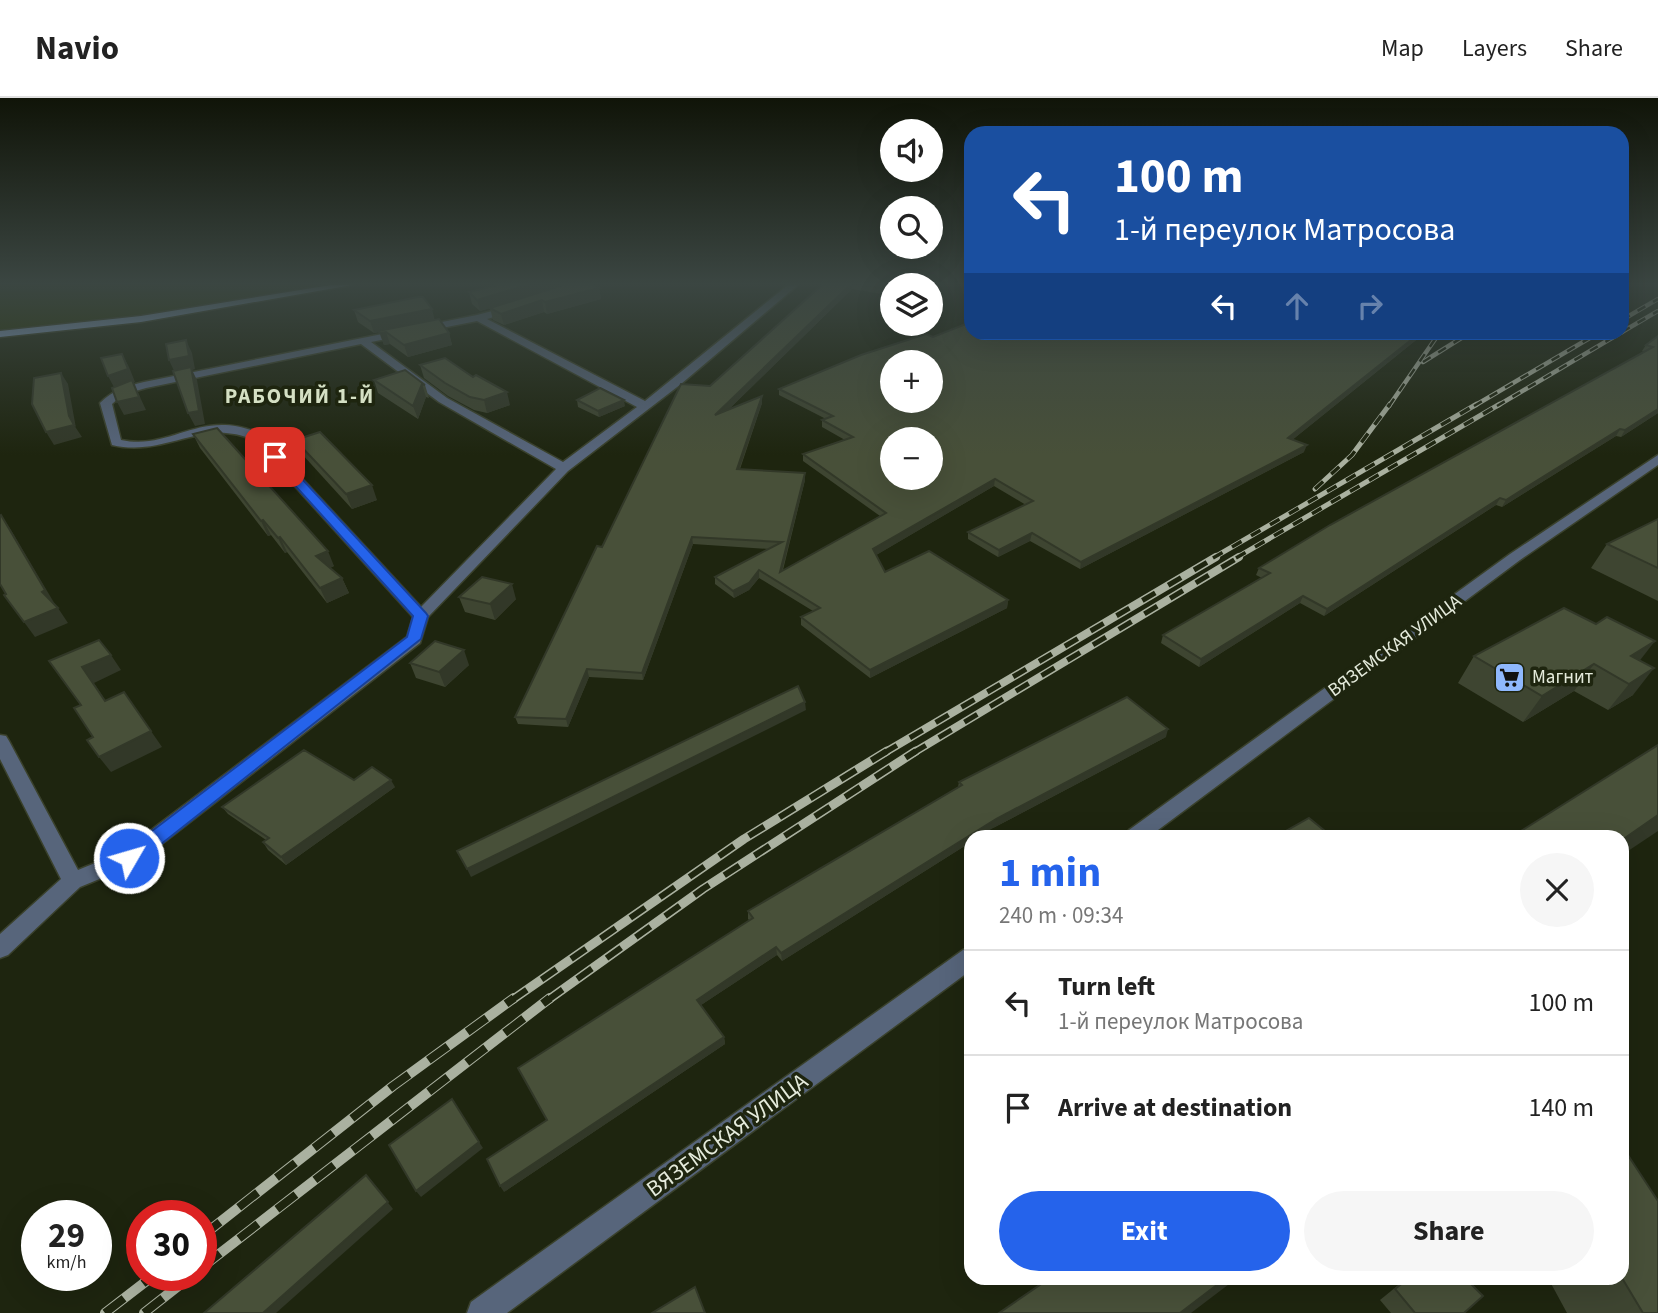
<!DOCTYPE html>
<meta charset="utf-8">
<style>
body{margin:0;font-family:"Source Sans 3",sans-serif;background:#f6f6f6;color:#222;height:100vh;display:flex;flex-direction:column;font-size:26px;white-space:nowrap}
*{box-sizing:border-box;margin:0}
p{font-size:23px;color:#767676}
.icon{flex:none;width:38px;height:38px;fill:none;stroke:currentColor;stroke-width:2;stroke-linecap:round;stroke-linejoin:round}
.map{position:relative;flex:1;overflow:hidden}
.side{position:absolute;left:964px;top:732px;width:665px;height:455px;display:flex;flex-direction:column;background:#fff;border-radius:21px;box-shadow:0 7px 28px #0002}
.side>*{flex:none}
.hud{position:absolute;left:964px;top:28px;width:665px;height:214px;border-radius:21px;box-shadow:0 7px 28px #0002;background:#1a4fa0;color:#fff;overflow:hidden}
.buttons{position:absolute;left:880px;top:21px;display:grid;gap:14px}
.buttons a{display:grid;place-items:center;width:63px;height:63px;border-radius:50%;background:#fff;box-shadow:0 7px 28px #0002;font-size:35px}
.speed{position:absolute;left:21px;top:1102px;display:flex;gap:14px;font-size:35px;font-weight:700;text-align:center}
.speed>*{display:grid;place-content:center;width:91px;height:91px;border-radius:50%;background:#fff;box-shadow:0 7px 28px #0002;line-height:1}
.speed small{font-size:18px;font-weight:400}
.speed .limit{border:10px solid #d22;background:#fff;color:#111}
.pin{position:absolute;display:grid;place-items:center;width:60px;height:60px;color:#fff;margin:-30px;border-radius:14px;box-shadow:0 4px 10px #0006}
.me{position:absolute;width:77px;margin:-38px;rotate:52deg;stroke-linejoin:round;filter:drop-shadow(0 0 5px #0008)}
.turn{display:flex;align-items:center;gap:24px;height:147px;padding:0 35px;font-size:32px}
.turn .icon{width:91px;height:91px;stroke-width:2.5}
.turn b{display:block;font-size:49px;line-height:60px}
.lanes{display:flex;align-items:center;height:66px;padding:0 35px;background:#0003;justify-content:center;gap:35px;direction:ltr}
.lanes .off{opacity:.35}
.round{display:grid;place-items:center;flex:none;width:74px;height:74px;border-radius:37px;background:#f6f6f6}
.headline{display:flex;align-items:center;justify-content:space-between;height:119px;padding:0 35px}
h1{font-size:42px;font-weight:700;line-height:52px;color:#2563eb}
.button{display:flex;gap:14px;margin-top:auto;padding:14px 35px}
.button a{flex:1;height:80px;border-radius:42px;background:#2563eb;color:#fff;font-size:28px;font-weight:700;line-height:80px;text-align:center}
.button a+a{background:#f6f6f6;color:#222}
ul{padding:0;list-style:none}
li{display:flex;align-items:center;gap:21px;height:105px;padding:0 35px;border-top:2px solid #e0e0e0}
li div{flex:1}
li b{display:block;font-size:26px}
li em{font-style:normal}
header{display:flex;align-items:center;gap:42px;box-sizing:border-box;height:98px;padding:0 35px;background:#fff;border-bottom:2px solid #e0e0e0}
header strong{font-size:33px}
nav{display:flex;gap:38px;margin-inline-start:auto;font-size:24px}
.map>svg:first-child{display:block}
</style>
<header>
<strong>Navio</strong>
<nav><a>Map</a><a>Layers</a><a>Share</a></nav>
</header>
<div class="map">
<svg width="1658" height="1215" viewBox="0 0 1658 1215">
<rect width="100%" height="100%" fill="#1e250f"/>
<path fill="#273402" d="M0 187H332L153 216 0 232Z"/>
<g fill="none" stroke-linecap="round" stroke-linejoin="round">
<defs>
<g id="minor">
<path d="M788 187H798L681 286 568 373 428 519 420 545 136 766 80 789 8 857 0 860V836L61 781 0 661V637L6 638 9 643 78 772 122 754 407 539 413 519 253 342C202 319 165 360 112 347L100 305C113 292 127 288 144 284L477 217 515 207 518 208V212L487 221 645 303ZM477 223 637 309 563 364 447 300 371 244ZM361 246 439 304 556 371 421 509 261 336C200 309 173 353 121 342L112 306 122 297 146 290Z"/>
<path d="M1658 357V367L1520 462 1150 738H1126L1129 732 1510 456Z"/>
<path d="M971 849V872L507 1215H467L471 1204 963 852Z"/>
</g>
<path id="major" d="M331 187H352L141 224 0 239V233L141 218Z"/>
</defs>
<use href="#minor" stroke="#3a412c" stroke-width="3"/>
<use href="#major" stroke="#3a412c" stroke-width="3"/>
<use href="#minor" fill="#57657b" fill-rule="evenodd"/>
<use href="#major" fill="#8ca8d6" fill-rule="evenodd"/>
<defs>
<g id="rail-far4">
<path d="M1622 222 1658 201"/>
<path d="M1622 234 1658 213"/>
<path d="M1423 264 1471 234"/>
<path d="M1389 308 1440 234"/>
<path d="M1474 308 1600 234"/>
<path d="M1497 308 1622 234"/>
</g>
<g id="rail-far3">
<path d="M1315 391 1352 357 1390 306"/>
<path d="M1213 460 1477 306"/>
<path d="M1236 460 1500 306"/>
</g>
<g id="rail-far2">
<path d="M884 655 1216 459"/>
<path d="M913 655 1239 459"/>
</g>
<g id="rail-far1">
<path d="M512 902 744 741 887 653"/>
<path d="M548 902 703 791 916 653"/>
</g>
<g id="rail">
<path d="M201 1139 393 988 514 900"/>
<path d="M201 1170 550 900"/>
<path d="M105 1215 153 1178"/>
<path d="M144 1215 191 1178"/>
</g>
</defs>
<use href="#rail-far4" stroke="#aab1a0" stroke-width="4.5"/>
<use href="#rail-far3" stroke="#aab1a0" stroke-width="5"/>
<use href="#rail-far2" stroke="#aab1a0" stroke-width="8"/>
<use href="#rail-far1" stroke="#aab1a0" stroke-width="9"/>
<use href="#rail" stroke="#aab1a0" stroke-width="10"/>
<use href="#rail-far4" stroke="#1e250f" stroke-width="2.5" stroke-dasharray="9" stroke-linecap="butt"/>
<use href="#rail-far3" stroke="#1e250f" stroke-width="3.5" stroke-dasharray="11" stroke-linecap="butt"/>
<use href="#rail-far2" stroke="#1e250f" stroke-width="5" stroke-dasharray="15" stroke-linecap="butt"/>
<use href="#rail-far1" stroke="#1e250f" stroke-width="6" stroke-dasharray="18" stroke-linecap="butt"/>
<use href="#rail" stroke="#1e250f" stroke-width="8" stroke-dasharray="24" stroke-linecap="butt"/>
</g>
<g fill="#3e4531">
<path d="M822 187H893L882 196 852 191 728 312 762 298V305L740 371 805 382 783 472 880 418 803 363V356L845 342 822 329V322L826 321 779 297V291L933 239 971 234H1426L1292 342 1304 354 1080 471 1030 443 998 459 968 441V434L1026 407 994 388 876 457 885 474 1008 502 1007 510 870 580 801 527V519L813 513 759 480 749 492 734 500 715 486V479L769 451 693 446 643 582 589 579 568 629 518 626 515 619 602 449 710 288Z"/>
<path d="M599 190 601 201 547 216 544 214 504 227 493 222 490 210 480 213 472 206 469 194Z"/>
<path d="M354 212 435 222 449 235 452 247 408 259 390 246 384 247 379 234 374 235 358 224Z"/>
<path d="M1658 238V315L1621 339 1616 338 1502 409 1496 407 1324 518 1300 505 1199 569 1161 545 1163 537 1262 480 1256 477 1259 470 1644 254 1642 253 1646 247Z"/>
<path d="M420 267 510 307 487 315 474 312 448 298 424 280Z"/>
<path d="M374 282 425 287 429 300 426 299 418 321 378 295Z"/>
<path d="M577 302 625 308 599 319 578 309Z"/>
<path d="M193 336 334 468 330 470 342 480 349 495 327 505 287 454 285 455 271 437 268 438 200 350Z"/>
<path d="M295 342 377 402 352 411 301 355Z"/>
<path d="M1658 421V503L1591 470 1607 446Z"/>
<path d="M459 499 516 501 495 522 465 514Z"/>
<path d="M1474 558 1640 562 1633 597 1608 612 1574 593 1523 624 1458 585Z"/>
<path d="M410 565 469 567 445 589 416 580Z"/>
<path d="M1166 639 995 729 971 738V744L782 863 777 857 701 907 724 939 725 946 504 1094 750 823 748 821V813L958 689 959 684Z"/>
<path d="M354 682 395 689 286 767 268 752 263 744 266 742 228 716 222 709Z"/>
<path d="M1407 1180H1465L1464 1215H1391L1380 1202Z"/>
<path d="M1548 1180H1622L1658 1215H1567Z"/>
</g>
<g fill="#323828">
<path d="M527 187 567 188 480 213 477 202Z"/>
<path d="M850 187H852V191L716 324 715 317Z"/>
<path d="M886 187H893L882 196V190Z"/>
<path d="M599 190 601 201 547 216 545 204Z"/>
<path d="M542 202 544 214 504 227 501 216Z"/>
<path d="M432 211 435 223 374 235 370 223Z"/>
<path d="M386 234 390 246 384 247 380 235Z"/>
<path d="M1421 234H1426L1286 347 1288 340Z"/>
<path d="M449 235 452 247 408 259 404 247Z"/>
<path d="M186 242 192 255 195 271 192 272 197 282 205 326 195 328 188 315 175 275 169 262Z"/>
<path d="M122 256 129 269 135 284H133L146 312 124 317 117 304 115 291 108 278Z"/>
<path d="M61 275 68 286 76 330 69 318Z"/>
<path d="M422 286 426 299 418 321 413 308Z"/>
<path d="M507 294 510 307 487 315 484 302Z"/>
<path d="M762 298V305L737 378V371Z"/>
<path d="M624 302 625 308 599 319 598 313Z"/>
<path d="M1658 311V315L1621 339 1625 332Z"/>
<path d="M74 327 82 339 54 347 46 334Z"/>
<path d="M1620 331 1616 338 1502 409 1506 402Z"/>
<path d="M1307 347 1304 354 1080 471 1081 464Z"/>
<path d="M805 375V382L780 481V474Z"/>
<path d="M995 381 994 388 873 459V451Z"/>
<path d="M372 387 377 402 352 411 346 396Z"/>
<path d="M1500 400 1496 407 1324 518 1327 511Z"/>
<path d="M1 417 11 432 56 508 53 509 42 494Z"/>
<path d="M263 422 271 437 268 438 261 423Z"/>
<path d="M1032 435 1030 443 998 459 999 452Z"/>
<path d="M280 439 287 454 285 455 278 440Z"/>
<path d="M692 439 693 446 643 582 642 575Z"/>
<path d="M328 453 334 468 323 473 316 458Z"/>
<path d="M759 472V480L749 492 734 500 733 493Z"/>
<path d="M342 480 349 495 327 505 320 490Z"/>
<path d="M512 486 516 501 495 522 490 506Z"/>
<path d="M1303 498 1300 505 1199 569 1201 561Z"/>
<path d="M1008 502 1007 510 870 580V572Z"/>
<path d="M58 510 68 525 35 539 24 524Z"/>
<path d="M1655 543 1634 570 1631 558Z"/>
<path d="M464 552 469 567 445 589 439 574Z"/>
<path d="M111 557 121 572 94 585 116 618 82 569Z"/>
<path d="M1594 566 1574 593 1523 624 1542 598Z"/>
<path d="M1654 570 1633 597 1608 612 1629 586Z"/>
<path d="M587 571 589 579 568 629 566 621Z"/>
<path d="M124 594 162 649 111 674 99 659Z"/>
<path d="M805 604 806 612 471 779 467 771Z"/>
<path d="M1168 631 1166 639 995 729 979 738H971V744L782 863 781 855 996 721Z"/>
<path d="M391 682 395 689 286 767 281 759Z"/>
<path d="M1658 717V733L1622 757V742Z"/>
<path d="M776 849 777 857 698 909 697 902Z"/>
<path d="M724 939 725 946 504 1094 500 1088Z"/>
<path d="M479 1044 483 1050 421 1099 416 1093Z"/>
<path d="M366 1077 393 1111 276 1215H263Z"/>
<path d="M1226 1180H1237L1191 1215H1180Z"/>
</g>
<g fill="#485039" stroke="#323828" stroke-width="2" fill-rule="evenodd">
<path d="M497 187H527L477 202 469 194Z"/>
<path d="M563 187H592L599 190 545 204 542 202 501 216 490 210Z"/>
<path d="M822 187H850L715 317 762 298 737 371 805 375 780 474 886 415 803 356 853 339 822 322 833 318 779 291 861 257 926 236 933 239 971 224V234H1421L1288 340 1307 347 1081 464 1032 435 999 452 968 434 1033 403 995 381 873 451 885 474 929 453 1008 502 870 572 801 519 820 510 759 472 749 485 733 493 715 479 782 444 692 439 642 575 587 571 566 621 515 619 597 448 602 449 681 286 710 288ZM892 264H931V303H892ZM892 341H931V380H892Z"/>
<path d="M861 187H886L882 190Z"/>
<path d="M418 199H423L432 211 370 223 354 212Z"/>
<path d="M439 221 449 235 404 247 386 234 380 235 378 233Z"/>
<path d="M1658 238V311L1625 332 1620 331 1506 402 1500 400 1327 511 1303 498 1201 561 1163 537 1270 475 1259 470 1330 427 1653 249 1646 247Z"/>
<path d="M186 242 189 258 169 262 166 246Z"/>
<path d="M122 256 128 271 108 278 101 260Z"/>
<path d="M445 260 473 279 476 277 507 294 484 302 470 299 445 285 420 267Z"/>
<path d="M191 269 199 313 188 315 173 273Z"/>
<path d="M405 272 425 287 422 286 413 308 374 282Z"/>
<path d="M61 275 69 318 74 327 46 334 32 306 34 280Z"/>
<path d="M132 282 139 299 117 304 112 290Z"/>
<path d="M600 290 624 302 598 313 577 302Z"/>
<path d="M217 330 328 453 316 458 342 480 320 490 280 439 278 440 263 422 261 423 193 336Z"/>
<path d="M320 334 372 387 346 396 295 342Z"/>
<path d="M1 417 45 492 42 494 58 510 24 524 4 497 6 496 0 486V418Z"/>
<path d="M1658 421V470L1607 446Z"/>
<path d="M482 479 512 486 490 506 459 499Z"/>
<path d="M1564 510 1596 526 1607 519 1655 543 1631 558 1654 570 1629 586 1594 566 1542 598 1474 558Z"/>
<path d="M99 542 111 557 82 569 105 603 124 594 151 633 99 659 87 642 93 639 74 610 81 607 49 563Z"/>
<path d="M435 543 464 552 439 574 410 565Z"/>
<path d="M798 588 805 604 467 771 457 753Z"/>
<path d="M1127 599 1168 631 996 721 781 855 776 849 697 902 724 939 500 1088 487 1061 547 1022 518 970 753 820 748 813 962 687 959 684Z"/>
<path d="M1658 647V717L1622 742V738H1513Z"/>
<path d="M304 652 354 682 372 669 391 682 281 759 263 744 269 740 222 709Z"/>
<path d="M1309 720 1331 738H1277Z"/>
<path d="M452 1001 479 1044 416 1093 389 1047Z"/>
<path d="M1622 1048 1658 1103V1215H1643L1622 1180Z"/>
<path d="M366 1077 388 1104 263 1215H204Z"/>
<path d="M1050 1180H1226L1180 1215H999Z"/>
<path d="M1409 1180H1465L1483 1198 1464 1215H1415L1395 1191Z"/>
<path d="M695 1189 705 1215H652Z"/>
</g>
<linearGradient id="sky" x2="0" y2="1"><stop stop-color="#101408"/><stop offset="0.52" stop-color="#3b4642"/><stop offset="1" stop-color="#3b4642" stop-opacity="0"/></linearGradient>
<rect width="1658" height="357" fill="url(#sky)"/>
<path fill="#2563eb" stroke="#184099" stroke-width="2" d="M271 356H279L426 515 428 518 421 541 136 766 129 768 123 766 120 760 123 755 407 539 413 518 271 361Z"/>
<defs>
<symbol id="supermarket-square" viewBox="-11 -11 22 22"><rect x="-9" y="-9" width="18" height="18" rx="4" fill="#8fb8fd" stroke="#1e250f"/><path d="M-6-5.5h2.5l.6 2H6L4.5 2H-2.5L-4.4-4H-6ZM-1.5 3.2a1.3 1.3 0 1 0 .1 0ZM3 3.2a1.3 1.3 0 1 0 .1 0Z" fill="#111"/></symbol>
</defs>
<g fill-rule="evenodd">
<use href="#supermarket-square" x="1492" y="562" width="35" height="35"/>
</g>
<g text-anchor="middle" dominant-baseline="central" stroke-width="7" stroke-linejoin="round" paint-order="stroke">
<g font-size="19" fill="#e5ebdc" stroke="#1e250f">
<text transform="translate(1395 548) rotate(-36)">ВЯЗЕМСКАЯ УЛИЦА</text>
</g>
<g font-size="19" fill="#e5ebdc" stroke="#1e250f" text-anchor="start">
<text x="1532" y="579">Магнит</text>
</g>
<g font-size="21" font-weight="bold" letter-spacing="2" fill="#d5e0c4" stroke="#1e250f">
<text x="300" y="298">РАБОЧИЙ 1‑Й</text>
</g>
<g font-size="23" fill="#e5ebdc" stroke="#1e250f">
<text transform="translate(727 1037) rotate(-36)">ВЯЗЕМСКАЯ УЛИЦА</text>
</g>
</g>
</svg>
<div class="buttons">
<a><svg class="icon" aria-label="sound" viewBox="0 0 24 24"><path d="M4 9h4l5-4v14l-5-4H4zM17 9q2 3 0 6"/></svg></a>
<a><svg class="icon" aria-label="search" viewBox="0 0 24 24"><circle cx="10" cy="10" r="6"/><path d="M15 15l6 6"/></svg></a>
<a><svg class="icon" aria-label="layers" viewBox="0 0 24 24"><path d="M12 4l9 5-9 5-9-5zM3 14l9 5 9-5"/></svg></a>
<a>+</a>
<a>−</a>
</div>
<div class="speed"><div>29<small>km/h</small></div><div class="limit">30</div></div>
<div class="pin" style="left:275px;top:359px;background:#d93025"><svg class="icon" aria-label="arrive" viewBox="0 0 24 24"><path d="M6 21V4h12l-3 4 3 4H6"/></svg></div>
<svg class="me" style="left:129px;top:760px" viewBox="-20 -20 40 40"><circle r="17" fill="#2563eb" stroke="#fff" stroke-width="3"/><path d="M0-11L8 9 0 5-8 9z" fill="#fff"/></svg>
<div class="hud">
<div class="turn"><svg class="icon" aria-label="left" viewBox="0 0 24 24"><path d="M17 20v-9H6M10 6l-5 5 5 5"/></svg><div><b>100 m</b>1-й переулок Матросова</div></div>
<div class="lanes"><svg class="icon" aria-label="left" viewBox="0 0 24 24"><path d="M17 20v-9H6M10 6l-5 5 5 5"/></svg><svg class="icon off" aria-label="ahead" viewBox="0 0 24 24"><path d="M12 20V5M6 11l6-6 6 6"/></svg><svg class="icon off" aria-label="right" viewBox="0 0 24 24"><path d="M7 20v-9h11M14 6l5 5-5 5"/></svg></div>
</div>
<section class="side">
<div class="headline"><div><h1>1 min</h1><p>240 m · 09:34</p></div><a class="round"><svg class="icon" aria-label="close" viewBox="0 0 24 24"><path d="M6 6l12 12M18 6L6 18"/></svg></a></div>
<ul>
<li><svg class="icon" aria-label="left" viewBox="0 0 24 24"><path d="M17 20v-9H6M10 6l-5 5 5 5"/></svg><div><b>Turn left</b><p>1-й переулок Матросова</p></div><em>100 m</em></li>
<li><svg class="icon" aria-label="arrive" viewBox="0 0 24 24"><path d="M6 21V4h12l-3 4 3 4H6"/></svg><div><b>Arrive at destination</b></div><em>140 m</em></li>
</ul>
<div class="button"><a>Exit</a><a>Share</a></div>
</section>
</div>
